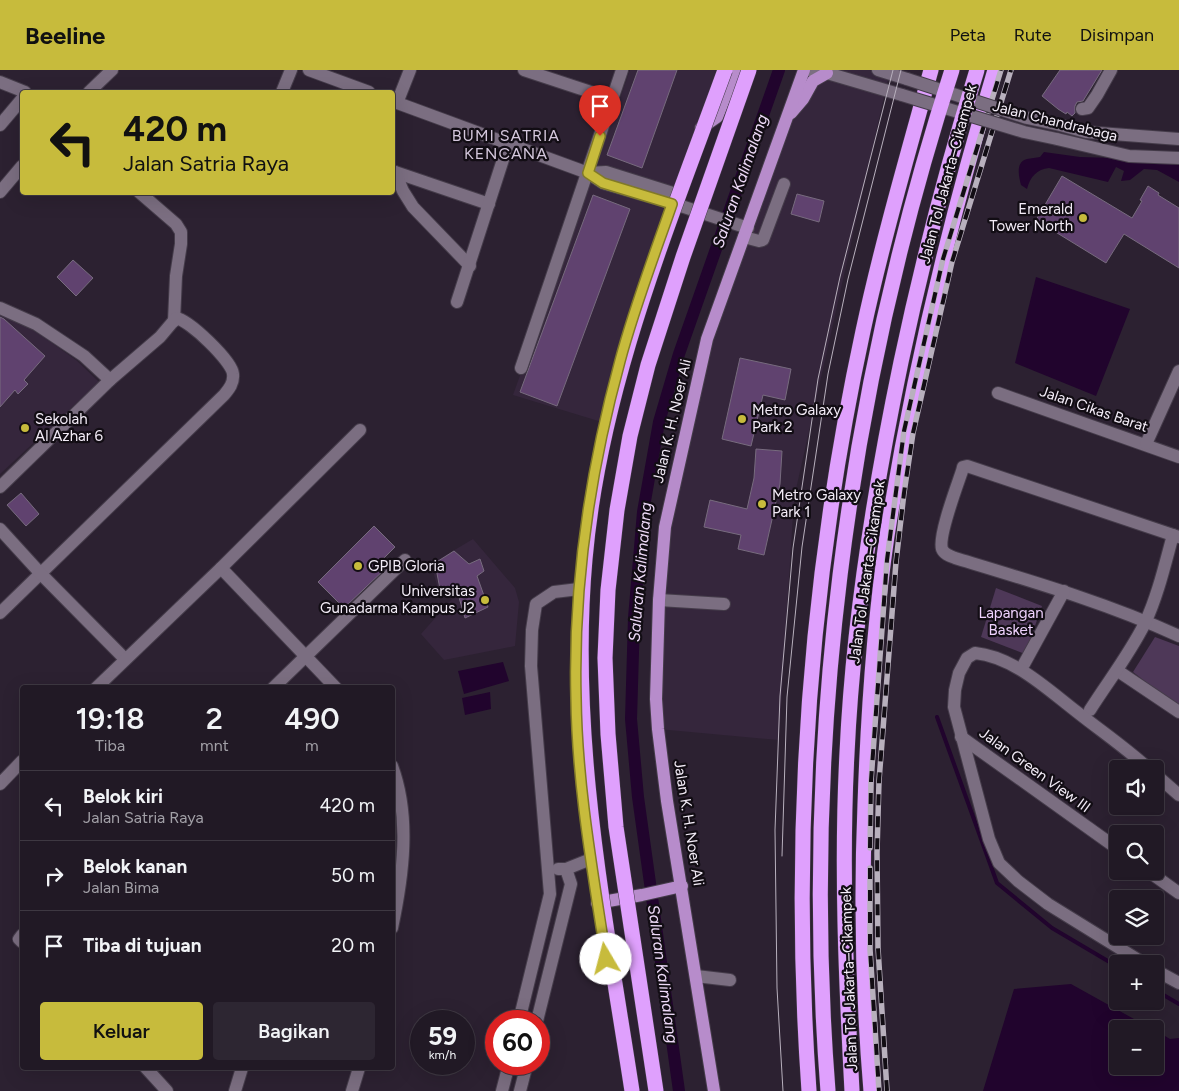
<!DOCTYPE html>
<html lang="id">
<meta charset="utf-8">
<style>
body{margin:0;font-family:Figtree,sans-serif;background:#2d2632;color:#f1f3f6;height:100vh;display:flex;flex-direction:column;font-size:19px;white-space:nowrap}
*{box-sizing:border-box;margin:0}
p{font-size:16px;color:#a2a0a7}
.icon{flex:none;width:28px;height:28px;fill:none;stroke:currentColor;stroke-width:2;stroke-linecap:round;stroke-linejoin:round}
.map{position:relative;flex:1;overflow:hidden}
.drawer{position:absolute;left:20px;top:615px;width:375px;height:385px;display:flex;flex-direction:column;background:#211925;border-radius:5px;box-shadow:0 5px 20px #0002,0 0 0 1px #3e3842}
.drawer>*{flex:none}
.top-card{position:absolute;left:20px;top:20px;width:375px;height:105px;border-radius:5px;box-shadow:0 5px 20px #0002,0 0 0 1px #3e3842;background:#c7bb3c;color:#111;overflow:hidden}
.fabs{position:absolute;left:1109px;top:690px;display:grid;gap:10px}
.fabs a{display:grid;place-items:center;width:55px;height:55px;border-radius:5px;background:#211925;box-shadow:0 5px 20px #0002,0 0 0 1px #3e3842;font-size:25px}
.speed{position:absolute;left:410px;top:940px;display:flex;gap:10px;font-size:25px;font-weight:700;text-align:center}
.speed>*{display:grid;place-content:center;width:65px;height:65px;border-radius:50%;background:#211925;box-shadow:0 5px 20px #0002,0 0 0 1px #3e3842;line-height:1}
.speed small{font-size:12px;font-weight:400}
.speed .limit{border:8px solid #d22;background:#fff;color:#111}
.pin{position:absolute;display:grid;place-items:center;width:42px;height:42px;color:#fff;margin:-51px -21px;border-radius:50% 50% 50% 0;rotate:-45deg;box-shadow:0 0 5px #0007}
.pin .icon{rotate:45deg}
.me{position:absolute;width:55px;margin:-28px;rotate:352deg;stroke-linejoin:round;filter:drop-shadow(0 0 4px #0008)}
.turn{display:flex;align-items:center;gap:18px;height:105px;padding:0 20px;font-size:22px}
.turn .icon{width:65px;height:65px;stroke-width:2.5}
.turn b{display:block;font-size:35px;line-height:42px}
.eta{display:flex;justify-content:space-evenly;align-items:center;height:85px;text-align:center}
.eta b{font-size:30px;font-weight:600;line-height:35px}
.action{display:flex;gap:10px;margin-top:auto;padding:10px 20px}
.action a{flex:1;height:58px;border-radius:5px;background:#c7bb3c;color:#111;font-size:20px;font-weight:600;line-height:58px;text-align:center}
.action a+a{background:#2d2632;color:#f1f3f6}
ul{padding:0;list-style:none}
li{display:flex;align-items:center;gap:15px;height:70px;padding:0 20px;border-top:1px solid #3e3842}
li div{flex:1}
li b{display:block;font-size:19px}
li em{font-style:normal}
header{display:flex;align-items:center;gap:30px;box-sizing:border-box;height:70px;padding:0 25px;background:#c7bb3c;color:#111}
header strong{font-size:24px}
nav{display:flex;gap:28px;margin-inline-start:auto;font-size:18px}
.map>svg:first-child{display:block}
</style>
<header>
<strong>Beeline</strong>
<nav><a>Peta</a><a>Rute</a><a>Disimpan</a></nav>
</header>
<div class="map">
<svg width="1179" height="1021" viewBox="0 0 1179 1021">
<rect width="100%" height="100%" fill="#2c2131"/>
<g fill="#35263c">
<path d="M630 0H719L605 353 513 325Z"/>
<path d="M805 0H890L794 428 779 670 658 659 670 458 707 269Z"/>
<path d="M0 244 25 254 76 290 99 312 0 404Z"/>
<path d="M473 469 515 518 519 532 515 576 444 590 421 564 452 529 438 519 431 494Z"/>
</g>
<g fill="#4e3858">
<path d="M996 518 1042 536 1025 584 981 567Z"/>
<path d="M1155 567 1179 576V638L1133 602Z"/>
</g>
<g fill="#21042d">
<path d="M1044 82 1080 87 1179 90V112L1157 100 1144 99 1130 110 1121 111 1124 101 1116 97 1108 112 1049 98C1037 99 1030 107 1027 119L1021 115C1019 107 1015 92 1027 89 1031 88 1036 88 1040 87Z"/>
<path d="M1036 207 1130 239 1096 326 1015 293Z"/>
<path d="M503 592 509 611 464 624 458 601Z"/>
<path d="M490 622 491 639 465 645 462 628Z"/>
<path d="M1071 914 1152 959H1118V996H1155V960L1170 969 1179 968V1021H983L1014 919Z"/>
</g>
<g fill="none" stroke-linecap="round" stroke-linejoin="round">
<g stroke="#21042d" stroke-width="4">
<path d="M937 647 997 813 1052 858 1118 897"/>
<path d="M1155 920 1179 934"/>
</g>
<path stroke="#21042d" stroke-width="12" d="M679 1021 638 727 631 649 634 548 643 442 659 352 679 284 779 0"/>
</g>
<g fill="#60426f" stroke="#776b7e">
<path d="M638 0H677L642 98 607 85Z"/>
<path d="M1060 0H1102L1083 31 1077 32 1075 36V43L1072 46 1067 42 1066 44 1058 39 1042 26Z"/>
<path d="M1062 106 1132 148 1142 131 1140 130 1148 116 1159 123 1158 125 1179 138V198L1124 164 1106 193 1036 150Z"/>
<path d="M797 124 824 131 819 152 791 144Z"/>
<path d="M593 125 630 139 557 336 520 322Z"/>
<path d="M73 190 93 208 76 226 57 207Z"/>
<path d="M0 247 4 249 45 286 24 310 28 314 18 324 15 320 0 337Z"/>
<path d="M740 288 791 299 785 330 763 325 751 376 722 369Z"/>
<path d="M756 379 782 381 780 414 764 485 738 479 741 465 704 457 710 430 747 439 754 408Z"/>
<path d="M21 423 39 444 26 456 7 435Z"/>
<path d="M374 456 395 477 379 493 385 499 344 538 318 512Z"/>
<path d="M454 481 469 494 480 489 484 501 477 506 488 537 465 548 456 517 446 522 440 519 435 493Z"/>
</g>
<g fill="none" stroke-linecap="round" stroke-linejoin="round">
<defs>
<g id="minor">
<path d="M524 0 612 29"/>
<path d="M0 12 25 22"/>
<path d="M89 22 112 0"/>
<path d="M282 22 291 0"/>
<path d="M397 33 410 0"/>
<path d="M1082 39 1088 38 1097 25 1111 0"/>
<path d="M0 55 22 29"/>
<path d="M392 101 489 134"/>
<path d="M395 102 403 121 413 137 470 196"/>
<path d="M0 122 22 96"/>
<path d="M139 122 176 154 181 162V174L176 206 174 251"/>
<path d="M672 133 748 158"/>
<path d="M744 167 759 171 763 170 784 114"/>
<path d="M457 232 508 74"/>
<path d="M0 238 36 254 84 286 110 310"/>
<path d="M521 298 622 0"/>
<path d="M998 323 1179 387"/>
<path d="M1146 374 1179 301"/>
<path d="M0 417 110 310 160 267 176 248C189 250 232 291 233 304 234 313 229 319 224 325L0 543"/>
<path d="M0 459 41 504 125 589"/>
<path d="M1179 467 967 396 963 397 962 401C957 416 938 466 942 479 944 484 950 486 955 488 1031 511 1107 533 1179 566"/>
<path d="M221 498 336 618"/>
<path d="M659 530 724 534"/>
<path d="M1024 594 1064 521"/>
<path d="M1118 601 1179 642"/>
<path d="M96 618 221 498 360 360"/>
<path d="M273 618 405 490"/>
<path d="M1090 640C1109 610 1129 585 1145 553 1158 525 1165 494 1173 465"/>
<path d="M961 667 1118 779"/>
<path d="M392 696C411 747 403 806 392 858"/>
<path d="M1155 704 1179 725"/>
<path d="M0 714 22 691"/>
<path d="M558 799H566L591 789"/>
<path d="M1148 801 1179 823"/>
<path d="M22 865 19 869 22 872"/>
<path d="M1145 894 1048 834 1018 811 999 793 989 769 954 637 955 620 959 603 967 588 975 583C1014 587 1047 619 1077 642 1101 661 1126 678 1149 699"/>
<path d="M1155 900 1179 913"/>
<path d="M696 906 730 910"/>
<path d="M519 951 550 824 531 596 532 560 536 534 554 522 579 519"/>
<path d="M537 951 571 814 566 799"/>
<path d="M146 998 167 1021"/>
<path d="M235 1021 242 998"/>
<path d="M352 1021 359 998"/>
<path d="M502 1021 509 994"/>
<path d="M520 1021 527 994"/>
</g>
<g id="tertiary">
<path d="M309 0 369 22"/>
<path d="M810 0 827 3 902 25"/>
<path d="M878 0 907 9"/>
<path d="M392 31 588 103 603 113 672 133"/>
<path d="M1060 55 1086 62 1179 69"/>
<path d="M1057 69 1129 86 1179 88"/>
<path d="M588 103 606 102 676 124"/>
</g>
<g id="primary">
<path d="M791 43 803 29 813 11 827 3"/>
<path d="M701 58 717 47 736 0"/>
<path d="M597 833 642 825 682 816"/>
<path d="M714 1021 667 731 658 659 656 629 659 530 665 457 707 269 804 0"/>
</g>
<g id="motorway">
<path d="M809 1021C791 767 809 511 863 261 882 173 907 87 931 0"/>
<path d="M871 1021C863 926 861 830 865 735 868 645 874 555 887 466 912 308 949 153 995 0"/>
</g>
</defs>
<use href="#minor" stroke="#453c4a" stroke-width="14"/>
<use href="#tertiary" stroke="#453c4a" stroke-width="14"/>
<use href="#primary" stroke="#453c4a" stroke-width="14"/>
<use href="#motorway" stroke="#453c4a" stroke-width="16"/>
<use href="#minor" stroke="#7b6e81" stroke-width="12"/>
<use href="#tertiary" stroke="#7b6e81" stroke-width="12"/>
<use href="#primary" stroke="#b78ccb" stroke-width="12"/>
<use href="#motorway" stroke="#dfa0fd" stroke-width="15"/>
<g stroke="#b8b0bd" stroke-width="1">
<path d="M782 786 787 627 802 477 828 304 848 209 901 0"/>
<path d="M783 1021 777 918 775 760 780 626 793 478 818 309 840 207 893 0"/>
</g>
<defs>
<g id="rail">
<path d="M870 778 871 711 887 490 904 361 943 189 1001 0"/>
<path d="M870 798V879L879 1021"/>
<path d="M887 1021 878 878 877 783 879 711 896 492 904 423 913 363 952 192 1011 0"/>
</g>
</defs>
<use href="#rail" stroke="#b8b0bd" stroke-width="5.5"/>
<use href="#rail" stroke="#120d14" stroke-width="4" stroke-dasharray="11" stroke-linecap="butt"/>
<defs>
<g id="tertiary-bridge">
<path d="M907 9 1027 48 1060 55"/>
<path d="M902 25 1024 62 1057 69"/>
</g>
<g id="motorway-bridge">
<path d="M632 1021C605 845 569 667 585 489 600 319 667 159 725 0"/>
<path d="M656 1021 616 757 608 664 605 588 608 520 617 440 630 366 648 295 683 187 749 0"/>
<path d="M828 1021C801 678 846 327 952 0"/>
<path d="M852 1021C846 908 841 796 847 683 853 552 874 421 901 292 922 193 947 96 977 0"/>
</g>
</defs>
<use href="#tertiary-bridge" stroke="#453c4a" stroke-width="14" stroke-linecap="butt"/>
<use href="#motorway-bridge" stroke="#453c4a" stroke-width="16" stroke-linecap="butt"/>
<use href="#tertiary-bridge" stroke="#7b6e81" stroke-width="12"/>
<use href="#motorway-bridge" stroke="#dfa0fd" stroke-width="15"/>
</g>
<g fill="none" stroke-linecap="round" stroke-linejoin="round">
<defs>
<path id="route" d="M600 66 588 103 603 113 672 134C654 186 634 238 620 291 590 401 573 515 576 628 577 715 593 803 606 889"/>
</defs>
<use href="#route" stroke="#817a27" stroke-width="12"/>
<use href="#route" stroke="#c7bb3c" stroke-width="9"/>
</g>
<g fill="#c7bb3c" stroke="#120d14" stroke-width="2">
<circle cx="1083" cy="148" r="5"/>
<circle cx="742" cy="349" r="5"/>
<circle cx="25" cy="358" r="5"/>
<circle cx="762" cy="434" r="5"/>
<circle cx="358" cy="496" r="5"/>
<circle cx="485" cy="530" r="5"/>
</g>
<g text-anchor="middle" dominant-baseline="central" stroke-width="4.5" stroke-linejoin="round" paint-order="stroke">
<g font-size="15" fill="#f3ecf7" stroke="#120d14">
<text transform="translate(1055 51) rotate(14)">Jalan Chandrabaga</text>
<text transform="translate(948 104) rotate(-75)">Jalan Tol Jakarta–Cikampek</text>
<text transform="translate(1094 339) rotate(19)">Jalan Cikas Barat</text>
<text transform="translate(672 351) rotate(-77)">Jalan K. H. Noer Ali</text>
<text transform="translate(867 502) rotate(-82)">Jalan Tol Jakarta–Cikampek</text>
<text transform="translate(1035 700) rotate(36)">Jalan Green View III</text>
<text transform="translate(689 753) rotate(81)">Jalan K. H. Noer Ali</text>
<text transform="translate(849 909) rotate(-92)">Jalan Tol Jakarta–Cikampek</text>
</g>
<g font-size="15" fill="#f3ecf7" stroke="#120d14" text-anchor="start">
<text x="1073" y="139" text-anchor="end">Emerald<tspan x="1073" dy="17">Tower North</tspan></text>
<text x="752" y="340">Metro Galaxy<tspan x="752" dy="17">Park 2</tspan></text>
<text x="35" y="349">Sekolah<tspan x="35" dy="17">Al Azhar 6</tspan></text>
<text x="772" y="425">Metro Galaxy<tspan x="772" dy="17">Park 1</tspan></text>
<text x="368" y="496">GPIB Gloria</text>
<text x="475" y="521" text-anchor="end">Universitas<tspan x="475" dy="17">Gunadarma Kampus J2</tspan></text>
</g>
<g font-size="15" fill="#f0d3ff" stroke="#120d14">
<text x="1011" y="543">Lapangan<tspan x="1011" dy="17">Basket</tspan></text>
</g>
<g font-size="16" letter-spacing="1" fill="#d4c7dc" stroke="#120d14">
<text x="506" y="65">BUMI SATRIA<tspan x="506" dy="18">KENCANA</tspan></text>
</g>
<g font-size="16" font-style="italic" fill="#eedaf8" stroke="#120d14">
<text transform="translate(740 111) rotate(-71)">Saluran Kalimalang</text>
<text transform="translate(640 502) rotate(-85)">Saluran Kalimalang</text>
<text transform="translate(663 904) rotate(82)">Saluran Kalimalang</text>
</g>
</g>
</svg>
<div class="fabs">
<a><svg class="icon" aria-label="sound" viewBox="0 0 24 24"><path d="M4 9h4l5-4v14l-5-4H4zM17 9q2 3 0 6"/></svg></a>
<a><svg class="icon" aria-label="search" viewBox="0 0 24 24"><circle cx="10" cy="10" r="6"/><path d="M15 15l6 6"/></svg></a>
<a><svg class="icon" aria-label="layers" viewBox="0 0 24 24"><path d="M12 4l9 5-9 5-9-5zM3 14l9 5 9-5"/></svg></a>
<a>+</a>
<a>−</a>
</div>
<div class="speed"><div>59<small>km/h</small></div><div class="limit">60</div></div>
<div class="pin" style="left:600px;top:66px;background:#d93025"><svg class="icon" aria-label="arrive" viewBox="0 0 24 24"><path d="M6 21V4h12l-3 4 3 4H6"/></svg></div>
<svg class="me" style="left:606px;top:889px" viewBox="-20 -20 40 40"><circle r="19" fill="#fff"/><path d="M0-13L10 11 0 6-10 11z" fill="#c7bb3c"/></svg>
<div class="top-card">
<div class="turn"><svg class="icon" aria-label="left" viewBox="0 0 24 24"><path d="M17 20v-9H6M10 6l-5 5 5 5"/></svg><div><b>420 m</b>Jalan Satria Raya</div></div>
</div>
<section class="drawer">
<div class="eta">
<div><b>19:18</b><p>Tiba</p></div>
<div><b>2</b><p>mnt</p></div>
<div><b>490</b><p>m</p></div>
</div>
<ul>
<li><svg class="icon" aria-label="left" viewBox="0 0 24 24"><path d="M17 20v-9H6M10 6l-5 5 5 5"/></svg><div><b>Belok kiri</b><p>Jalan Satria Raya</p></div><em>420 m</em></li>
<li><svg class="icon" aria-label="right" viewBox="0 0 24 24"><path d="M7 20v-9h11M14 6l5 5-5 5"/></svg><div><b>Belok kanan</b><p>Jalan Bima</p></div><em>50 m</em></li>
<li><svg class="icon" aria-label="arrive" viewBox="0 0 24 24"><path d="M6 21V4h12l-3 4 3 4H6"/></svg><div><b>Tiba di tujuan</b></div><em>20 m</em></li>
</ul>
<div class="action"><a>Keluar</a><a>Bagikan</a></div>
</section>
</div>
